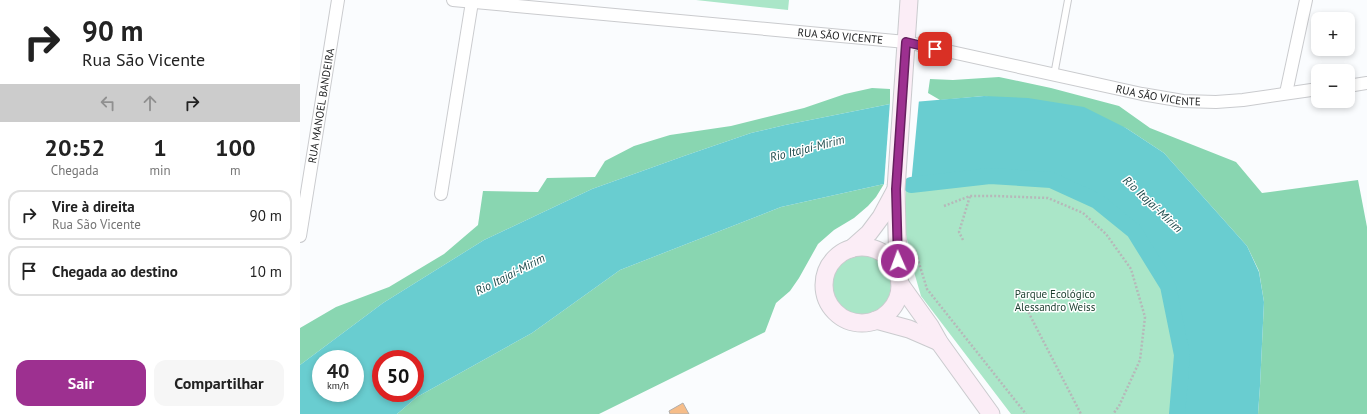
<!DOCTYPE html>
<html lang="pt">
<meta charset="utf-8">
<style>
body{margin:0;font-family:"PT Sans",sans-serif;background:#f6f6f6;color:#222;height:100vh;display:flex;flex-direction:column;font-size:15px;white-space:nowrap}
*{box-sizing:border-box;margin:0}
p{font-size:13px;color:#767676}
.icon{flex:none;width:22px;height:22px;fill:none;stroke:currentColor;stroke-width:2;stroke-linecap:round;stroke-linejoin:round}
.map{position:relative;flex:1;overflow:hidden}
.side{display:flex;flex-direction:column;background:#fff;width:300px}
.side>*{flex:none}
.banner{background:#fff;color:#222;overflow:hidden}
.tools{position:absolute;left:1011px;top:12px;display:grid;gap:8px}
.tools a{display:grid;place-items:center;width:44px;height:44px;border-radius:8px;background:#fff;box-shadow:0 2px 6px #0003;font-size:20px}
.speed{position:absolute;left:12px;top:350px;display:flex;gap:8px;font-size:20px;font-weight:700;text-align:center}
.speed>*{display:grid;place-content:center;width:52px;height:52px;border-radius:50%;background:#fff;box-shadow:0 2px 6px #0003;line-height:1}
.speed small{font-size:10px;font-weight:400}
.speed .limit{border:6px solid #d22;background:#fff;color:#111}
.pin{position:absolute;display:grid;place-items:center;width:34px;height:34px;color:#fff;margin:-17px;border-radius:8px;box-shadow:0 2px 6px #0006}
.me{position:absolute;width:44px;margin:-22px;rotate:358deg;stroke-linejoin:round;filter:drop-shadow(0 0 3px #0008)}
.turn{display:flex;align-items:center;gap:14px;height:84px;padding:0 16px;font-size:18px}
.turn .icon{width:52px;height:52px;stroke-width:2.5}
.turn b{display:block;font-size:28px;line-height:34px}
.lanes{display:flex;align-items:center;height:38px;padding:0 16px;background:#0003;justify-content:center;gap:20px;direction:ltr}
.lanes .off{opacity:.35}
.eta{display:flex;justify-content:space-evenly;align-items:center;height:68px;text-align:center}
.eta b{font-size:24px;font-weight:600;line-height:28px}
.button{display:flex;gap:8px;margin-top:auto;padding:8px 16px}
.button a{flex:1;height:46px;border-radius:12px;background:#9d3090;color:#fff;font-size:16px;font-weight:600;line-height:46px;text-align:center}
.button a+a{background:#f6f6f6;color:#222}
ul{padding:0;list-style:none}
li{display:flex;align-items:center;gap:12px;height:50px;margin:0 8px 6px;padding:0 8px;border:2px solid #e0e0e0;border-radius:12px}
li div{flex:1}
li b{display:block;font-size:15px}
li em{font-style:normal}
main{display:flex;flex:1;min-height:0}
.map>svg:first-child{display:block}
</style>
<main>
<section class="side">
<div class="banner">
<div class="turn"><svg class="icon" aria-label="right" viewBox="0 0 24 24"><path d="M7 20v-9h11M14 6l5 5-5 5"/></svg><div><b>90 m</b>Rua São Vicente</div></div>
<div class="lanes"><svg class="icon off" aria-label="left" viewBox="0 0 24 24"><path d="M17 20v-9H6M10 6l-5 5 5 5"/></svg><svg class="icon off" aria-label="ahead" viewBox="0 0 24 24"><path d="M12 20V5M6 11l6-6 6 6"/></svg><svg class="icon" aria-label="right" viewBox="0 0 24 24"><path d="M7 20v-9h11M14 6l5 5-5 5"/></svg></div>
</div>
<div class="eta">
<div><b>20:52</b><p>Chegada</p></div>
<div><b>1</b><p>min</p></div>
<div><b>100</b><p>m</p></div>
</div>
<ul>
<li><svg class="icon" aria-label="right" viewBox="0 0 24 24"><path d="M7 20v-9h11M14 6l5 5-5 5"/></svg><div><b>Vire à direita</b><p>Rua São Vicente</p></div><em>90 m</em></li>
<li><svg class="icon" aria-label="arrive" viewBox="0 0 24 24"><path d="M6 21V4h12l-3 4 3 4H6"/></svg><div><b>Chegada ao destino</b></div><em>10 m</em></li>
</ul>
<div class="button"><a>Sair</a><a>Compartilhar</a></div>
</section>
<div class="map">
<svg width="1067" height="414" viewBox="0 0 1067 414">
<rect width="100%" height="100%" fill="#fafcfe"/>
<g fill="#aae6c8">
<path d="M396 0H489L488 10Z"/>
<path d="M690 176 751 180 797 201 834 231 868 286 882 355 877 414H711L621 296 612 265 604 224 606 184 611 185Z"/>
<circle cx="561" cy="285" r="30"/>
</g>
<g fill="#89d6b1">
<path d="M699 77 751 88 819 106 850 128 936 162 962 193 1058 180 1067 227V414H958L960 386 964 302 959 271 947 246 864 153 826 128 684 96 640 100 628 93 630 79 653 80Z"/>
<path d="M572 88 590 89V104L485 125 451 133 384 156 292 189 184 240 83 303 0 365V328L36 307 89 287 144 254 178 225 183 191 238 192 247 178 295 177 305 161 334 146 370 135 431 126 504 108 545 94Z"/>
<path d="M584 184 576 197 568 206 554 218 534 230 518 244 499 278 490 291 476 303 465 332 299 414H97L117 397 232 333 320 270 481 207Z"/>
</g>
<path fill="#69cdd0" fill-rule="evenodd" d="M684 96 728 98 784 107 826 128 864 153 947 246 959 272 964 302 960 386 958 414H877L882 355 868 286 834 231 797 201 751 180 690 176 611 185 584 184 481 207 320 270 232 333 117 397 97 414H0V365L83 303 184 240 292 189 384 156 451 133 485 125 590 104ZM21 359H55V393H21ZM81 359H115V393H81Z"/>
<path fill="#fafcfe" d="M619 100 611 185 584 184 590 102Z"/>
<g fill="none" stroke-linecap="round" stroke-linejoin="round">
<path stroke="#69cdd0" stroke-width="16" d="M611 185 690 176 751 180 797 201 834 231 868 286 882 355 877 414"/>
</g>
<path fill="#f6bd89" stroke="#b0aeac" d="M383 403 389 414H370L369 411Z"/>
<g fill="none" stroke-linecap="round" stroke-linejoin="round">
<defs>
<path id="service" d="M754 75 768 0"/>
<g id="minor">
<path id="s1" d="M153 0 606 42 842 94 883 101 916 102 943 100 1018 89"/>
<path d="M1048 86 1067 83"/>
<path d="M986 93 1006 0"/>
<path d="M141 194 172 2"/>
<path id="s2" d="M0 236 38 0"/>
</g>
<g id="secondary">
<circle cx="562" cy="285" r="38"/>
<path d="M551 249 569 233 581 217 595 191"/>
<path d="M598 273 596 189 609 0"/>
<path d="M600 284 630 326 639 342 691 414"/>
<path d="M576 320 609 329 639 342"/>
</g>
</defs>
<use href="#service" stroke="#cacbce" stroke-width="8"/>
<use href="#minor" stroke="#cacbce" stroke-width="14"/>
<use href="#secondary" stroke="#cacbce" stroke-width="19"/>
<g stroke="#b6b8b9" stroke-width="2.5" stroke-dasharray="2 2" stroke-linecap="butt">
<path d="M644 206 670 196H695L748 198 783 213 806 234 831 269 845 317 840 360 819 406 813 414"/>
<path d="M663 240 659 232 670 196"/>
<path d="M615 250 627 289 726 414"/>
<path d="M721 298 781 414"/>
</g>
<use href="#service" stroke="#fff" stroke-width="6"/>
<use href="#minor" stroke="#fff" stroke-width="12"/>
<use href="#secondary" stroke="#fbedf6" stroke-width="17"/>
</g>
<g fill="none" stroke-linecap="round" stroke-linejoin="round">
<defs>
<path id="route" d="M598 261 596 189 606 42 635 49"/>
</defs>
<use href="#route" stroke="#661f5e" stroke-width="10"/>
<use href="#route" stroke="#9d3090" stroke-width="7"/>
</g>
<g text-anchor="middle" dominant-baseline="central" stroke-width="3" stroke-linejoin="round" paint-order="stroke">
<g font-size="11" fill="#1b1c1d" stroke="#fff">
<text stroke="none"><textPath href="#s1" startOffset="389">RUA SÃO VICENTE</textPath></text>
<text stroke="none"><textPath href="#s1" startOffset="713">RUA SÃO VICENTE</textPath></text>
<text stroke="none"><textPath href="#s2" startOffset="132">RUA MANOEL BANDEIRA</textPath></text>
</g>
<g font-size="11" fill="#1a3d2d" stroke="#fff">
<text x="755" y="294">Parque Ecológico<tspan x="755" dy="13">Alessandro Weiss</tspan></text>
</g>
<g font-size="12" font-style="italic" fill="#1b494a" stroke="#fff">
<text transform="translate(507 148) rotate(-14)">Rio Itajaí-Mirim</text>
<text transform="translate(853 204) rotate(43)">Rio Itajaí-Mirim</text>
<text transform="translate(210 274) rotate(-27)">Rio Itajaí-Mirim</text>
</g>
</g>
</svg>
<div class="tools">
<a>+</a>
<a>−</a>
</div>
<div class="speed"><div>40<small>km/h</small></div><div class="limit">50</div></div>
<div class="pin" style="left:635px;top:49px;background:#d93025"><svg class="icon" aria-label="arrive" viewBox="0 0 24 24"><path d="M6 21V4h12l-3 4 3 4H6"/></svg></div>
<svg class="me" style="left:598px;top:261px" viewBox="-20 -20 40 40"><circle r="17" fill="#9d3090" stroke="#fff" stroke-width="3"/><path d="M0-11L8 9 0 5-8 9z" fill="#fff"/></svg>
</div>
</main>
